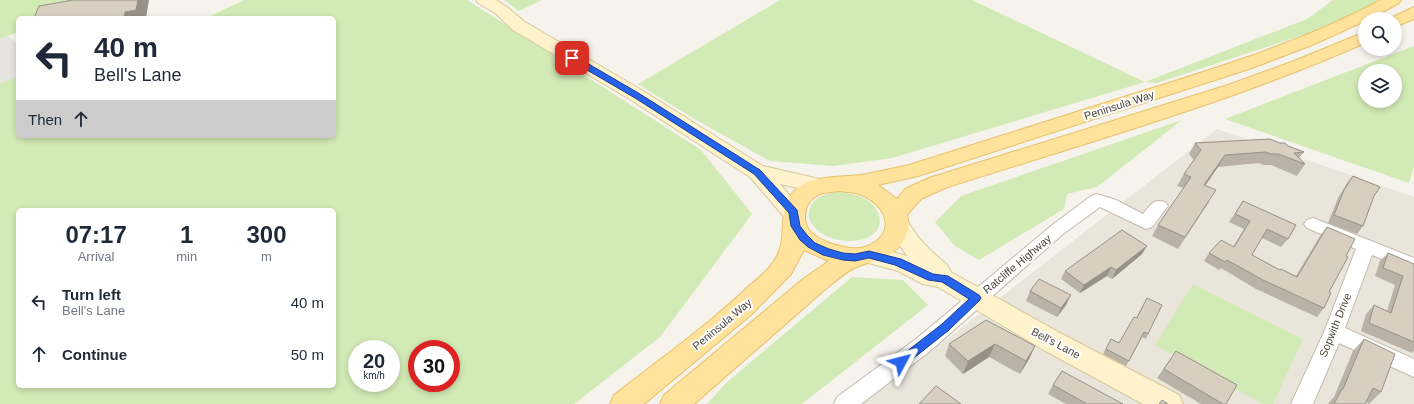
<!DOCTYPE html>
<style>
body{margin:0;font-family:Arial,sans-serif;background:#f2f2f3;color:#1f2937;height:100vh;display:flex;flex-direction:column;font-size:15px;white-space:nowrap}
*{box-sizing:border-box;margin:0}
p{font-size:13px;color:#747a83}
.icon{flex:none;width:22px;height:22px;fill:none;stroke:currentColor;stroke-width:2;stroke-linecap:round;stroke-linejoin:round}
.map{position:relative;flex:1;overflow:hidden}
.drawer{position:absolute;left:16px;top:208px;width:320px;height:180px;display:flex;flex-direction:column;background:#fff;border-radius:6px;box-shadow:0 2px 6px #0003}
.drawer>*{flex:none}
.hud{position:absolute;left:16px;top:16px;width:320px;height:122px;border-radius:6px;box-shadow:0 2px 6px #0003;background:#fff;color:#1f2937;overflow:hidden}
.buttons{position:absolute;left:1358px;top:12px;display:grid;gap:8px}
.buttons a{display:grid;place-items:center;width:44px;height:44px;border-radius:50%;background:#fff;box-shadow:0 2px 6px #0003;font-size:20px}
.speed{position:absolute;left:348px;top:340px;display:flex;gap:8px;font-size:20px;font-weight:700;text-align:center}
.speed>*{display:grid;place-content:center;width:52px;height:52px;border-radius:50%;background:#fff;box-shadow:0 2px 6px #0003;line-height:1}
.speed small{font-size:10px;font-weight:400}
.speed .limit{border:6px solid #d22;background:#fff;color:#111}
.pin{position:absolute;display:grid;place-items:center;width:34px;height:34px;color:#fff;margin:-17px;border-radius:8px;box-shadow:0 2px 6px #0006}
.me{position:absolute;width:44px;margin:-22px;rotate:52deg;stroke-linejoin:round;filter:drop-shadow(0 0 3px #0008)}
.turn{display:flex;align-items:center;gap:14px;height:84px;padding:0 12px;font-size:18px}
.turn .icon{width:52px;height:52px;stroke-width:2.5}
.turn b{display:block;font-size:28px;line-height:34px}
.then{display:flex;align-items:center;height:38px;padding:0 12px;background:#0003;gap:8px;font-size:15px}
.eta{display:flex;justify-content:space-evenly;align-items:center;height:68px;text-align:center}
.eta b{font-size:24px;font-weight:700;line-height:28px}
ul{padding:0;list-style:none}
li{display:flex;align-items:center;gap:12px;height:52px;padding:0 12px}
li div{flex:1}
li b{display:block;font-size:15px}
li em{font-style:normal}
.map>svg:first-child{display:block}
</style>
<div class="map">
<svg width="1414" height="404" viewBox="0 0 1414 404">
<rect width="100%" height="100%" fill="#f6f3ec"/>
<path fill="#eae5da" d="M1217 129 1414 197V404H858L956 332Z"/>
<g fill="#d2eab5" fill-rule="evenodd">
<path d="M0 0H85L40 18H18V32L0 39Z"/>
<path d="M244 0H467L701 150 752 214 660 337 574 404H0V83L18 76V136H334V18H206ZM18 210H334V386H18ZM357 349H391V383H357ZM417 349H451V383H417Z"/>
<path d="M504 0H542L519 11Z"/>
<path d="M780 0H972L1145 82 1307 19 1333 0H1378L1370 6 1306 34 1157 83 1145 82 892 158 833 166 770 161 691 117 638 84Z"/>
<path d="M1414 46V167L1409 183 1225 119ZM1365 71H1395V101H1365Z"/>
<path d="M1182 120 1097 187 1067 194 1064 209 979 260 955 246 935 222 961 196Z"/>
<path d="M840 192C855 194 872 198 878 213 891 247 825 250 811 222 808 218 808 212 810 208 816 195 828 193 840 192Z"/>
<path d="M852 277 903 280 928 305 802 404H707L727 382Z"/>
<path d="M1193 284 1303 339 1273 404H1263L1155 345Z"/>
</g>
<path fill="#e5e3e0" d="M8 36 18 45V76L0 83V39Z"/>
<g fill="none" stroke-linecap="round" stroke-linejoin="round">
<defs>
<g id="street">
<path d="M1097 194 1116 200 1143 214C1150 206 1153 198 1165 202L1168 206 1152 227 1146 229 1100 207 1063 234 930 351 861 404H834L837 397 916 339 1051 226 1091 196Z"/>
<path d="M1313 218 1414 258V272L1372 255 1345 328 1414 359V377L1339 343 1313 404H1291L1324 332 1356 249 1307 228 1304 224 1307 220Z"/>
</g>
<g id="secondary">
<path d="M476 0H496L507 7 525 22 645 92 763 166 828 181 831 186 828 191 820 193 780 184 804 212 801 218 793 220 785 218 750 177 631 100 513 30 495 13 478 3Z"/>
<path d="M897 216 905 218 919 238 929 249 947 265 951 272 1060 333 1179 395 1183 404H1143L1042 349 938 287 923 284 898 271 861 261 857 255 861 249 869 246 907 256 886 224 889 218Z"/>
</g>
<g id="primary">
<path d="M1381 0H1401L1399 3 1370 19H1365V21L1312 45 1252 68 918 176 878 185 897 199 905 189 929 178 1228 85 1294 61 1365 32V43C1229 103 1086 143 945 188L921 199 907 215C910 224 908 232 904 240 893 258 877 259 859 266 845 271 832 284 821 293L694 404H660L664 395 803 279 829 261 804 250 791 274 752 314 644 404H610L614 395C659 360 707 326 748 287 757 279 768 271 774 261 791 238 773 205 799 187 819 174 845 178 867 174 881 171 895 168 909 165 988 140 1067 115 1146 90 1226 65 1306 40 1381 0ZM838 191C845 192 853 192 859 194 887 204 899 235 865 247 850 252 811 241 806 224 804 218 805 212 807 206 810 200 816 195 823 193 828 192 833 192 838 191Z"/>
<path d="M1414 7V19L1395 27V19H1389Z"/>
</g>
</defs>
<use href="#street" stroke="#c2bbae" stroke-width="2"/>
<use href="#secondary" stroke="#d6c79b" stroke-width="2"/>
<use href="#primary" stroke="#e6c16a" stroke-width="2"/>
<use href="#street" fill="#fff" fill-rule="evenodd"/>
<use href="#secondary" fill="#fff3cd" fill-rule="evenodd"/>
<use href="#primary" fill="#ffe39c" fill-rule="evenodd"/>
</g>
<g fill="#bab2a6">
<path d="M1195 143 1288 146 1304 152 1299 158 1305 164 1297 176 1271 165H1263L1259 163 1218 167 1205 186 1209 202 1178 249 1152 236 1158 225 1184 188 1177 186 1184 174 1194 160 1189 154Z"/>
<path d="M1353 176 1374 196 1363 226 1357 234 1328 223 1338 198 1347 183Z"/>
<path d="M1243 201 1288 239 1281 247 1262 238 1252 255 1280 270 1296 276 1320 236 1327 227 1346 256 1329 292 1324 308 1317 317 1256 289 1221 268 1219 270 1204 261 1209 253 1233 247 1244 229 1229 222Z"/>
<path d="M1388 253 1414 264V351L1412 353 1361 331 1366 314 1374 305 1387 311 1395 285 1375 276 1380 261Z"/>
<path d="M1142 254 1112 279 1107 276 1080 293 1061 279 1065 271Z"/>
<path d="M1030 291 1066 305 1057 317 1026 301Z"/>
<path d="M1147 298 1148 334 1146 339 1142 337 1126 366 1103 354 1111 339 1119 343 1136 318Z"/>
<path d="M986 320 1035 346 1029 359 1020 374 989 357 963 374 945 356 949 344Z"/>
<path d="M1364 339 1381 392 1369 404 1366 402 1365 404H1328L1331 400 1334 397 1353 351Z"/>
<path d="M1176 351 1226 404H1201L1157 378Z"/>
<path d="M1053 385 1123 404H1066L1048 394Z"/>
</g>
<g fill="#979187">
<path d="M138 0H149L146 18H124L125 12Z"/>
<path d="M1225 155 1218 167 1197 197 1204 185Z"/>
<path d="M1147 246 1142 254 1112 279 1116 270Z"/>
<path d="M1111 267 1107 276 1080 293 1084 285Z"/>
<path d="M1071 295 1066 305 1057 317 1061 308Z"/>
<path d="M995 344 989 357 963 374 968 361Z"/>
<path d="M1035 346 1029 359 1020 374 1026 361Z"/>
</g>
<g fill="#d8cfc1" stroke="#979187">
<path d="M73 0H138L136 10 125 12 124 18H34L39 6Z"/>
<path d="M1270 139 1280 143H1285L1288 146 1304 152 1294 153 1305 164 1278 154H1271L1266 152 1225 155 1204 185 1216 190 1185 237 1158 225 1191 177 1184 174 1201 150 1195 143Z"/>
<path d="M1353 176 1380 187 1374 196 1363 226 1334 215 1344 190Z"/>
<path d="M1243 201 1296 225 1288 239 1267 229 1252 255 1280 270 1281 269 1297 277 1327 227 1355 239 1346 256 1348 257 1329 292 1331 293 1324 308 1263 280 1227 260 1225 262 1209 253 1221 240 1234 247 1250 221 1235 214Z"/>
<path d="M1122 230 1147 246 1116 270 1111 267 1084 285 1065 271Z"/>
<path d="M1388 253 1414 264V342L1369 323 1374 305 1391 313 1403 276 1383 268Z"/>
<path d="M1039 279 1071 295 1061 308 1030 291Z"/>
<path d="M1147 298 1162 305 1148 334 1144 332 1129 361 1106 349 1111 339 1119 343 1134 317 1137 318Z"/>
<path d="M986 320 1035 346 1026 361 995 344 968 361 949 344Z"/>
<path d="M1364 339 1395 354 1381 392 1373 388 1365 404H1334L1342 389H1343Z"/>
<path d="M1176 351 1237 385 1226 404H1223L1164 369Z"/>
<path d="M1062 371 1123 404H1087L1053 385Z"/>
<path d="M936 386 961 404H919Z"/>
<path d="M1162 400 1168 404H1159Z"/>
</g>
<path fill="#2563eb" stroke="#184099" d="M570 56H575L640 94 760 170 797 210 800 226 807 235 815 243 829 249 843 253 855 254 869 251 901 259 933 274 948 276 979 295 981 298 979 301 949 330 905 365 901 367 897 365 896 362 897 359 942 324 969 299 942 282 928 280 895 265 869 258 855 261 843 260 823 255 808 247 800 240 791 226 789 213 754 174 635 98 570 60Z"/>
<g text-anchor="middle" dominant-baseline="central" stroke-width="4" stroke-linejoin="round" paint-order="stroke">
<g font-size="11" fill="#4b4439" stroke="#fff">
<text transform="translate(1119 105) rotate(-18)">Peninsula Way</text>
<text transform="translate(1017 264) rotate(-40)">Ratcliffe Highway</text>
<text transform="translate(722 324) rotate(-40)">Peninsula Way</text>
<text transform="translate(1335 325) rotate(-68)">Sopwith Drive</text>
<text transform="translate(1056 343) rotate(28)">Bell's Lane</text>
</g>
</g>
</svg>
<div class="buttons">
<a><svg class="icon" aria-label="search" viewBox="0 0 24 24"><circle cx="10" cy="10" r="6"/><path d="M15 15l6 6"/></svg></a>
<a><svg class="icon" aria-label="layers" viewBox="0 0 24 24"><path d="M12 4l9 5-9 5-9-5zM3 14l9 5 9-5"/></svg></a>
</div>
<div class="speed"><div>20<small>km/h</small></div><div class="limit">30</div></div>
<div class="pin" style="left:572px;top:58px;background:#d93025"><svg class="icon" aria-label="arrive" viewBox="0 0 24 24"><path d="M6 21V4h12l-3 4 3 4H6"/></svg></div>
<svg class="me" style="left:901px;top:362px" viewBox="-20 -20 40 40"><path d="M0-17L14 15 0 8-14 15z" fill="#2563eb" stroke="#fff" stroke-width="4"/></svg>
<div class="hud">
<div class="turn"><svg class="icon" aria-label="left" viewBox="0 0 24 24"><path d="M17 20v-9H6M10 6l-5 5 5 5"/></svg><div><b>40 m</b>Bell's Lane</div></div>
<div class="then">Then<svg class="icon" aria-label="ahead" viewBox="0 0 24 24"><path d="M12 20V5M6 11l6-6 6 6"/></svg></div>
</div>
<section class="drawer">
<div class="eta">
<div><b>07:17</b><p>Arrival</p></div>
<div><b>1</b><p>min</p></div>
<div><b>300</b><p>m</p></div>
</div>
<ul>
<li><svg class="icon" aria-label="left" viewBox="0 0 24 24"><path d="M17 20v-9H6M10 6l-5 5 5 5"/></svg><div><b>Turn left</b><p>Bell's Lane</p></div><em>40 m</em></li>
<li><svg class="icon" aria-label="ahead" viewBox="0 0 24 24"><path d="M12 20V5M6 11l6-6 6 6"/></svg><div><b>Continue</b></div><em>50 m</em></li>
</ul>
</section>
</div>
